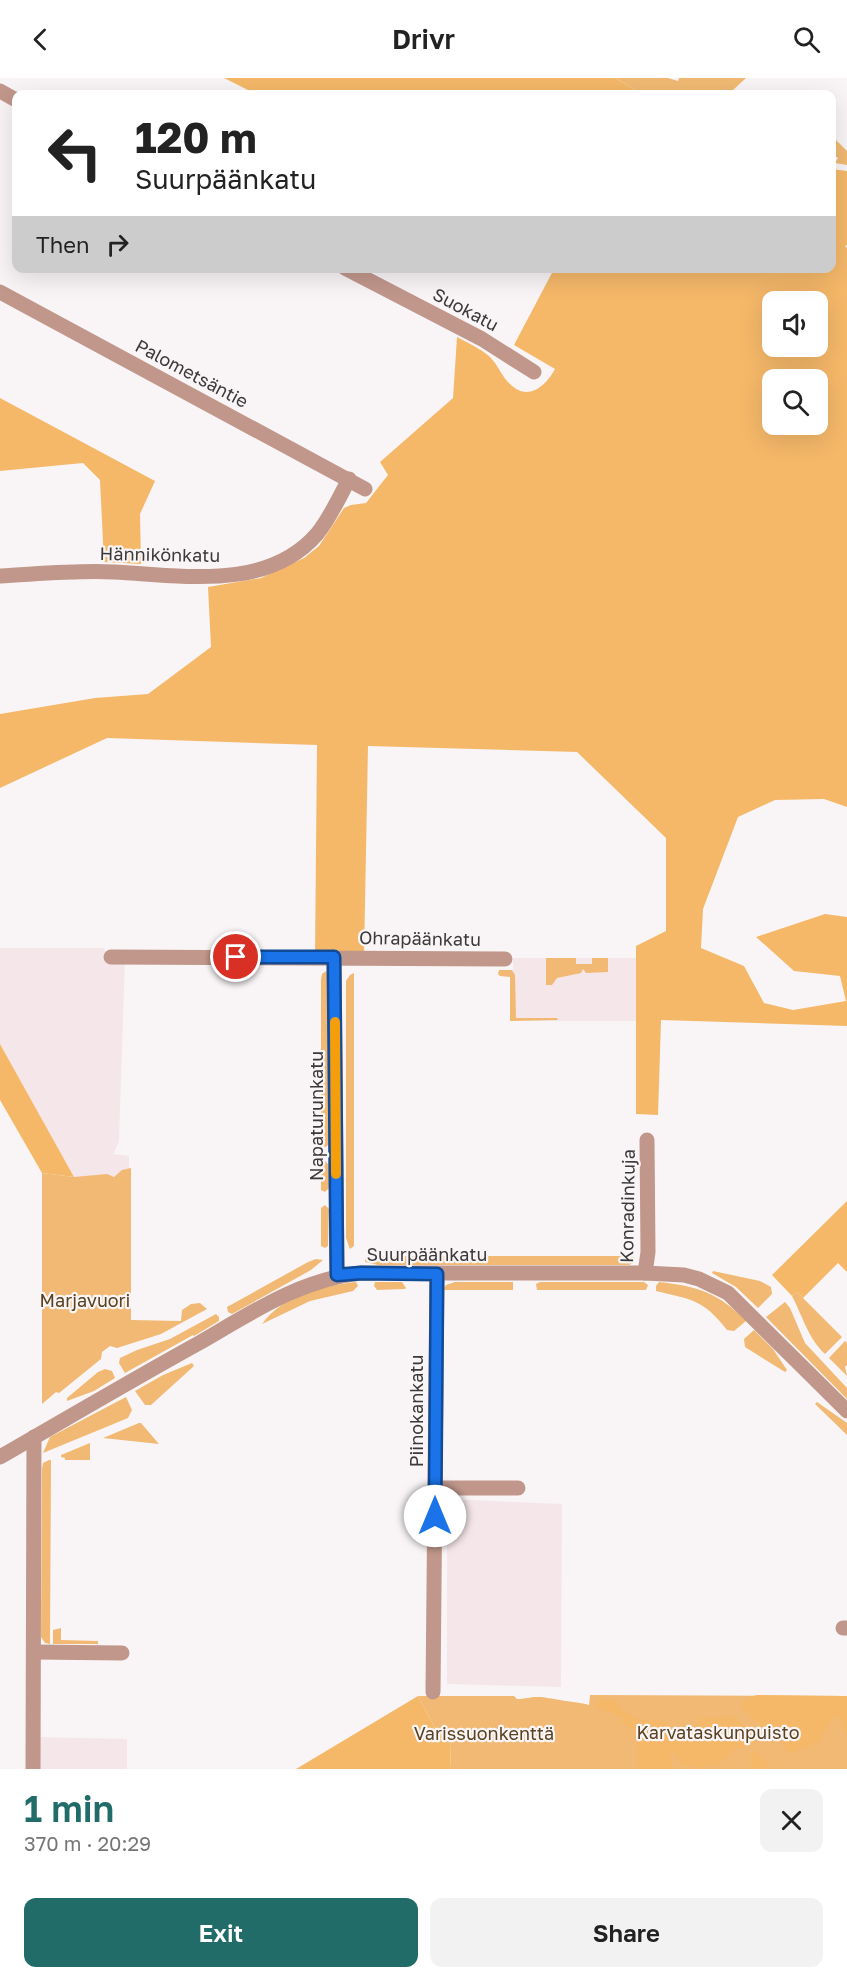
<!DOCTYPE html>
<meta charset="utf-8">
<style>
body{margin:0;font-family:"Golos Text",sans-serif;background:#f2f2f2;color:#222;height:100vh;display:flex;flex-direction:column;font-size:22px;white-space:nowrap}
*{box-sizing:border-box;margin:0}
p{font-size:20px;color:#767676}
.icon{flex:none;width:33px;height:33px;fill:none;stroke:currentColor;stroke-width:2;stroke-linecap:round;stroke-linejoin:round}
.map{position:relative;height:1691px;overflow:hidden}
.drawer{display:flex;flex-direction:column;background:#fff;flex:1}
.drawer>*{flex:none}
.guide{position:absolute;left:12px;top:12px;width:824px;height:183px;border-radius:12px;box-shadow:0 6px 24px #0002;background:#fff;color:#222;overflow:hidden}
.tools{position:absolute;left:762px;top:213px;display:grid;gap:12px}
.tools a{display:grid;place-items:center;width:66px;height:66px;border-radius:12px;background:#fff;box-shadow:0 6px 24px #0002;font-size:30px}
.pin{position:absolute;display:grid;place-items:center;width:51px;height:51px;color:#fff;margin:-26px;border:3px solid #fff;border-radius:50%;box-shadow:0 2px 6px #0007}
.me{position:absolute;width:66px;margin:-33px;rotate:0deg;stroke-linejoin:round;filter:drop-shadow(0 0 4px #0008)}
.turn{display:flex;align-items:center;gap:21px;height:126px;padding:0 24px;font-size:27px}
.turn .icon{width:78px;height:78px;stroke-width:2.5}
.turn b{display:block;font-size:42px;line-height:51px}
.then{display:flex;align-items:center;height:57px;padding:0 24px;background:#0003;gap:12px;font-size:22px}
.round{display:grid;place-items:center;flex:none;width:63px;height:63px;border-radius:12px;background:#f2f2f2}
.summary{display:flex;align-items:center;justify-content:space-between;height:102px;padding:0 24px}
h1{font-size:36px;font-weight:600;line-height:45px;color:#216c69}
.action{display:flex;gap:12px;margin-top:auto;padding:12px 24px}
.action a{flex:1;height:69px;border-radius:12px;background:#216c69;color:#fff;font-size:24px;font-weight:600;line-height:69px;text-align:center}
.action a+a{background:#f2f2f2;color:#222}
header{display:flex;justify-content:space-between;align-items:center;height:78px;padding:0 24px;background:#fff;font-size:27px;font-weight:600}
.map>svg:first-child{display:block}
</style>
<header><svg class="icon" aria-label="back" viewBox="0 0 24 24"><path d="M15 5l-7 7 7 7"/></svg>Drivr<svg class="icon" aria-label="search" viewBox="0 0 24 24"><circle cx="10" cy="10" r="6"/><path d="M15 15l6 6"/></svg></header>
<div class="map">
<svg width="847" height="1691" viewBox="0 0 847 1691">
<rect width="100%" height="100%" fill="#f9f5f6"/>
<g fill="#f4e6e9">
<path d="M0 870H103L111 879H125L119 1063 113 1076 129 1078V1099H74L0 966Z"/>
<rect x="513" y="880" width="123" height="63"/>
<path d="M447 1421 562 1426 561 1609 447 1606Z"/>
<path d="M34 1659 127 1661V1691H33Z"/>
</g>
<g fill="#f1b973">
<path d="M615 0H668L678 3 679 0H746L733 12 737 16H643Z"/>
<path d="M831 57 847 73V87L835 85 838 80 831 75Z"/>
<path d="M546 880H576V886H592V880H608V894L586 895 583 891 581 895 557 900 552 907H546Z"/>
<path d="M499 892H512L515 897 516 940H557L558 942 510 943V899L500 898 498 896Z"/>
<path d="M326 893 329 900V1066L326 1069 321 1067V902L322 896Z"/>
<path d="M354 895V1168L350 1171 346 1160V903L350 897Z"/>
<path d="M324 1082 329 1087V1110L325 1114 321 1112V1086Z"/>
<path d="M131 1090V1242L181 1243 182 1232 191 1226 200 1225 207 1231 161 1256 117 1270 110 1268 102 1274 101 1281 59 1315 56 1314 42 1326V1095L74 1099 107 1096 114 1099 122 1092Z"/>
<path d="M325 1127 329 1131 328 1168 325 1170 321 1168V1130Z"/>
<path d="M370 1178H630L635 1180 633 1185 629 1187H378L365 1184 366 1179Z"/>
<path d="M316 1181 323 1182 311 1192 232 1236 228 1234 227 1229 308 1184Z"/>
<path d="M713 1193 760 1203 771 1209 772 1216 758 1230 736 1209 712 1195Z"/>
<path d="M356 1204 358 1208 353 1213 310 1223 262 1246C283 1217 322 1208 356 1204Z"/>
<path d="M375 1204H402L406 1210 405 1211 377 1212 374 1208Z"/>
<path d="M455 1204H513V1212H443L446 1207Z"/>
<path d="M540 1204H644L648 1207 646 1212H537L536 1206Z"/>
<path d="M659 1204C697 1208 719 1215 746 1243L734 1253 727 1252C703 1221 692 1222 656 1213V1208Z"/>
<path d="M797 1214 842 1259 825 1276C808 1260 803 1239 792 1218Z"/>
<path d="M785 1224 790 1230 805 1265 847 1310V1321L766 1239Z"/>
<path d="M216 1236 219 1239V1243L194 1258 193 1257 125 1295 119 1285 120 1280 137 1272 170 1261Z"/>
<path d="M754 1252 773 1271 787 1292 785 1294 745 1269 744 1261Z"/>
<path d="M845 1263 847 1265V1287L845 1289 847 1298 829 1280Z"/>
<path d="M192 1285 194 1288 151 1327H145L135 1313 163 1297Z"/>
<path d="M105 1291 112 1293 115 1300 94 1313 67 1323V1320L98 1294Z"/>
<path d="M126 1319 132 1332 128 1340 43 1375 50 1359Z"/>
<path d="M817 1324 847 1345V1357L815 1326Z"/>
<path d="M141 1345 159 1366 103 1360 139 1345Z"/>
<path d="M90 1365V1382H65V1380L61 1379V1377Z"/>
<path d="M49 1382H51L50 1566 45 1565 41 1559 42 1391 43 1385Z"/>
<path d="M61 1550V1562L98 1563V1566H53V1552Z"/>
<path d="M590 1617 847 1618V1691H451L450 1665 437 1654 418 1618H514L517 1621C525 1621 530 1619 537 1619 546 1619 552 1621 560 1622 571 1624 579 1624 589 1627Z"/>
</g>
<g fill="#f5b869" fill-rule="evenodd">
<path d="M224 0H615L643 16H256Z"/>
<path d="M831 91 847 93V167L845 168 847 170V729L824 721 775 722 738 739 703 831 701 870 744 888 764 925 793 932 846 923 840 898 794 893 756 859 825 836 847 839V948L661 942 658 1037 636 1036V868L666 853V760L577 674 368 668 364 879H315L317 667 107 660 0 710V636L95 620 148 616 211 569 208 509 261 500 304 480 319 468 344 430 351 427 366 425 388 397 380 384 453 320 457 259C468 265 481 271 490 279 498 287 502 299 510 306 528 324 546 308 555 291L514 267 554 191 831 190ZM772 224H818V268H772ZM772 302H818V346H772Z"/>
<path d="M0 320 155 403 140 436 141 486 104 484 100 402 83 385 0 393Z"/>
<path d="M0 966 74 1099 42 1095 0 1022Z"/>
<path d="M847 1123V1194L838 1185 803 1220 797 1214 792 1218 772 1197Z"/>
<path d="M757 1617 847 1618V1657L841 1644V1640L835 1638C827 1646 825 1658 816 1665 811 1669 804 1670 798 1672 792 1675 791 1675 785 1672L783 1661 770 1655 741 1630 742 1624 747 1620Z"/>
<path d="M418 1618 437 1654 450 1665 451 1691H296Z"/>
<path d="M599 1621 615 1622 623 1633 642 1643 665 1642 670 1657 675 1655 678 1661C688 1659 697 1647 702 1639L714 1640 731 1637 751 1654 756 1668 752 1665 746 1669 734 1671 730 1677 714 1690 709 1686 702 1691 693 1688H680L676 1676 672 1674 670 1679 674 1691H638L637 1653 621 1645 623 1639 595 1629Z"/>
<path d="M755 1671 771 1689 751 1691V1676Z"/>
</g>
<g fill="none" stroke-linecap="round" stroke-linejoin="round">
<g stroke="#c1978b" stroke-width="15">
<path d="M0 13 16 22"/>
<path d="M345 190 482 261 534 294"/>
<path d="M0 214 365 411"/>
<path d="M0 498C38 496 76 492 114 494 180 497 267 514 317 456 330 440 339 420 349 401"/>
<path d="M111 879 505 881"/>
<path d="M334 879 337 1197"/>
<path d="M645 1195 648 1174 647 1062"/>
<path d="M435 1410H518"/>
<path d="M843 1550H847"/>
<path d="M35 1574 122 1575"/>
<path d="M433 1614 437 1196"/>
<path d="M33 1691 34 1359"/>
</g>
<path stroke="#c1978b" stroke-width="15" d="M0 1379C66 1341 132 1302 199 1265 251 1235 301 1201 361 1195H645L684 1197 699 1201 728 1215 847 1333"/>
</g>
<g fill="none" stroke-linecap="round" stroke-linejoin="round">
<defs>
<path id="route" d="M236 879H334L337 1197 361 1195 437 1196 435 1438"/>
</defs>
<use href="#route" stroke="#114b97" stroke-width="15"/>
<use href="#route" stroke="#1a73e8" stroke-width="10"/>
<path stroke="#f59e0b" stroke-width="10" d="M335 944 336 1096"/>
</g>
<g text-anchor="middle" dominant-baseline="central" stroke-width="4.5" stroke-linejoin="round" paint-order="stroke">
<g font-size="18" fill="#3b393a" stroke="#f9f5f6">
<text transform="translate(466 231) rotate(28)">Suokatu</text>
<text transform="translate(192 295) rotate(28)">Palometsäntie</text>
<text transform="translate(160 476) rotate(1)">Hännikönkatu</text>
<text transform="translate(420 860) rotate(1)">Ohrapäänkatu</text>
<text transform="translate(316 1038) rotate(-90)">Napaturunkatu</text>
<text transform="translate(627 1128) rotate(-89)">Konradinkuja</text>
<text x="427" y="1176">Suurpäänkatu</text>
<text transform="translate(416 1333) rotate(-90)">Piinokankatu</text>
</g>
<g font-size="18" fill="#5a4120" stroke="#f9f5f6">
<text x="85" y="1222">Marjavuori</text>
<text x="718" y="1654">Karvataskunpuisto</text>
<text x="484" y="1655">Varissuonkenttä</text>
</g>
</g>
</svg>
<div class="tools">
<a><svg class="icon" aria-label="sound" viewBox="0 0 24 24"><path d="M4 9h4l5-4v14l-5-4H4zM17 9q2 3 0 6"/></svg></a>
<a><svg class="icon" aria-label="search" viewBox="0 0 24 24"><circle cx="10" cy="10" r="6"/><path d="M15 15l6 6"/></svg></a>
</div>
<div class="pin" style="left:236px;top:879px;background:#d93025"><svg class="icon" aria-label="arrive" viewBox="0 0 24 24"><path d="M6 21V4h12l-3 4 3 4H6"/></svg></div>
<svg class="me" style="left:435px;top:1438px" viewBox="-20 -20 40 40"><circle r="19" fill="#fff"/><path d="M0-13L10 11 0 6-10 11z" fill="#1a73e8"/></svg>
<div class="guide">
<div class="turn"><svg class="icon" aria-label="left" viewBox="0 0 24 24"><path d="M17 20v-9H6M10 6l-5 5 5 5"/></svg><div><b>120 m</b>Suurpäänkatu</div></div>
<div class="then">Then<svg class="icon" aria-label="right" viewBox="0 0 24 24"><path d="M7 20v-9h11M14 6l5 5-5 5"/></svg></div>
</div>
</div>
<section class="drawer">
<div class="summary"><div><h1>1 min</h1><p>370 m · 20:29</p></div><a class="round"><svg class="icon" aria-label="close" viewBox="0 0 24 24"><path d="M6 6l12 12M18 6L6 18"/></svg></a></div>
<div class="action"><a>Exit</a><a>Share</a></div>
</section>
